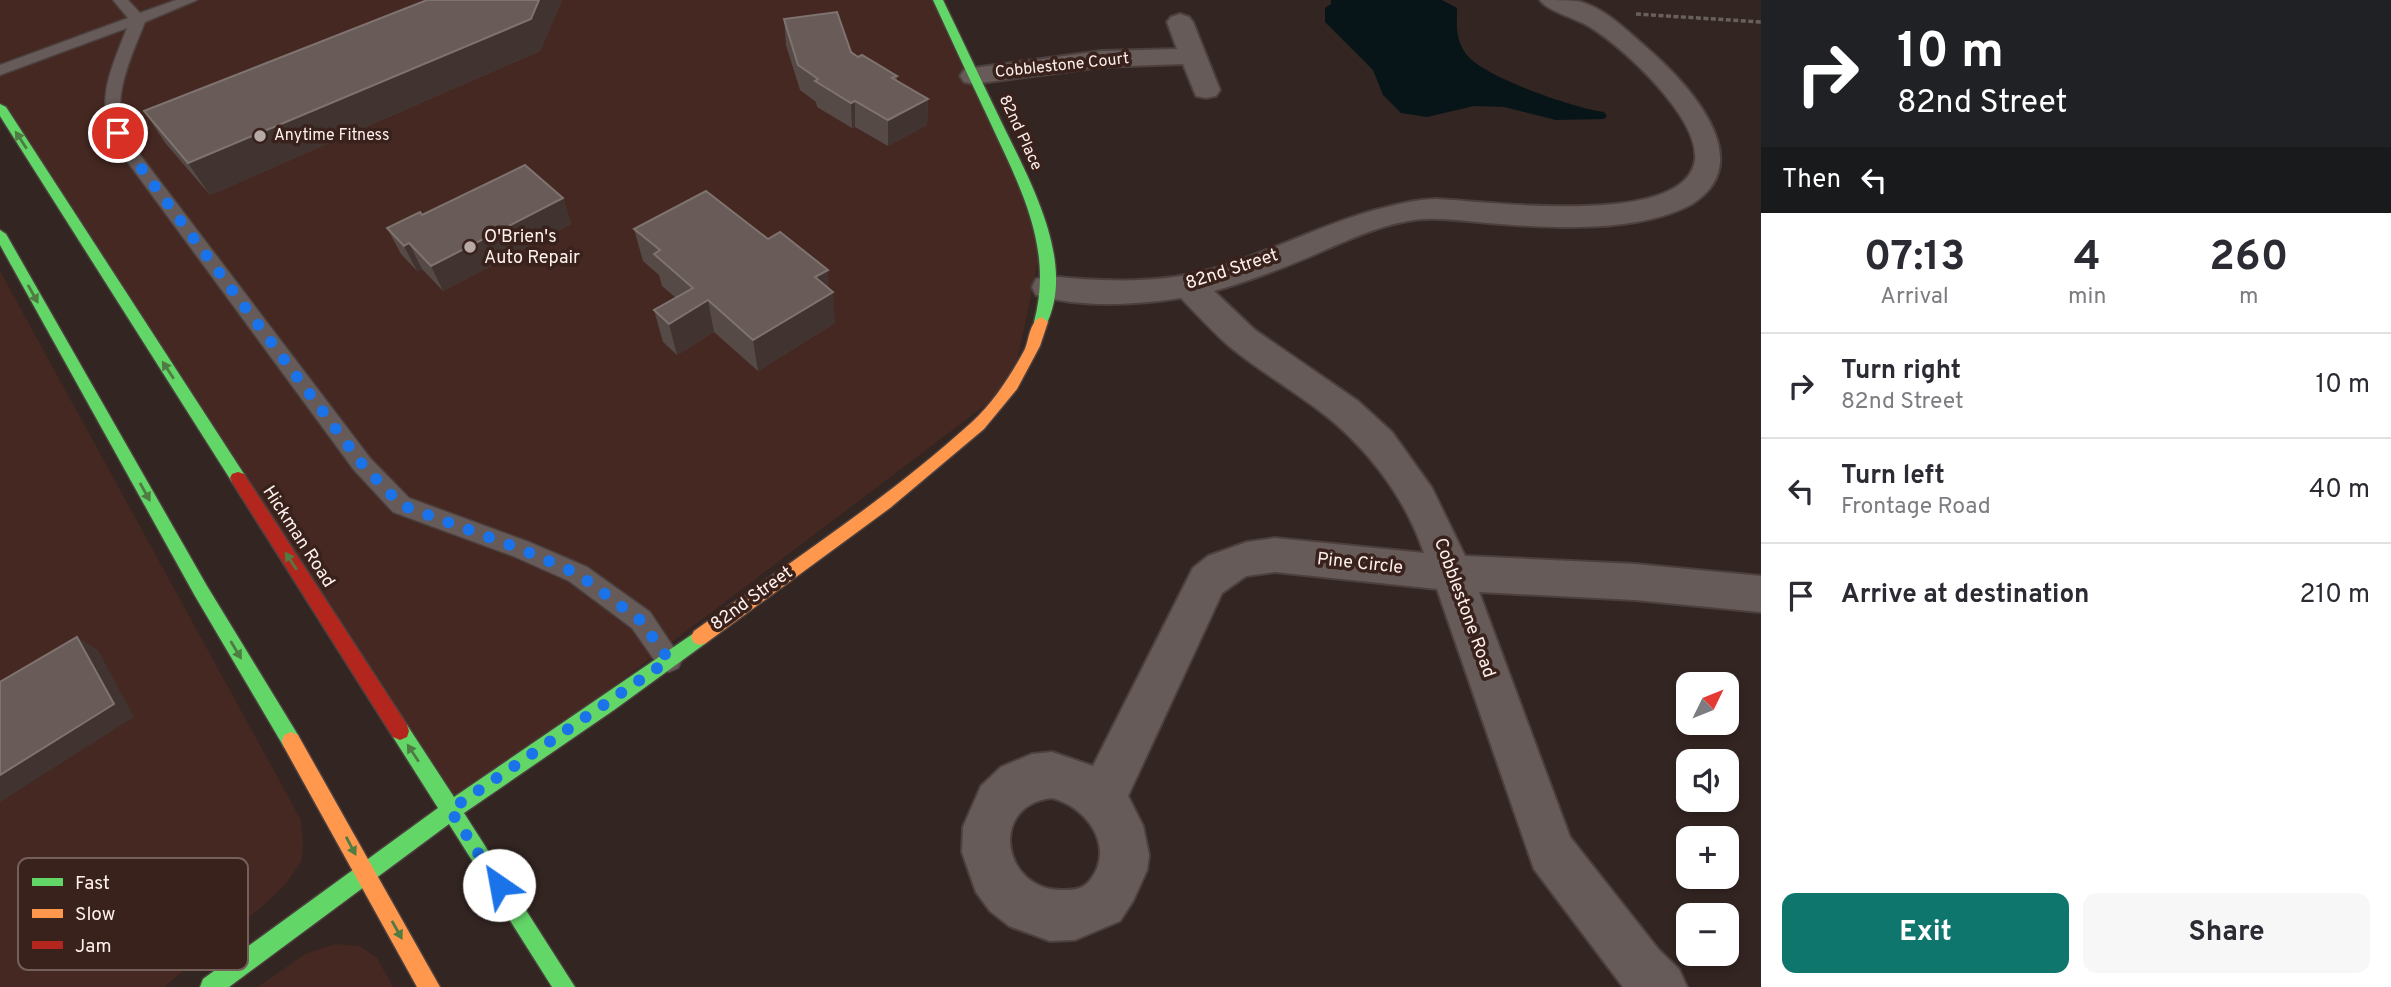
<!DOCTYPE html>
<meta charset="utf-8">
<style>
body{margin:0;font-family:Overpass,sans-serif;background:#f7f7f7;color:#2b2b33;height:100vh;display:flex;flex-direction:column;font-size:26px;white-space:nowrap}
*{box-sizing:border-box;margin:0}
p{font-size:23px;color:#7c7c81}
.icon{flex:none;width:38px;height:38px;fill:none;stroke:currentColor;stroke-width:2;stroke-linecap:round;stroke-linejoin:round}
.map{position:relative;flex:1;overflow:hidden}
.details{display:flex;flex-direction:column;background:#fff;width:630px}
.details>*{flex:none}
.banner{background:#202124;color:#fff;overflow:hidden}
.needle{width:46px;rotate:47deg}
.tools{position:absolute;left:1676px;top:672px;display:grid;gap:14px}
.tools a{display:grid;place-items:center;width:63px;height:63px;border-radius:14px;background:#fff;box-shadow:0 4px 10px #0003;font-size:35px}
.pin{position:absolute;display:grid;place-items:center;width:60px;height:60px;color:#fff;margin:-30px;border:4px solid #fff;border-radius:50%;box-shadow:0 2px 7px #0007}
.me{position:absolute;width:77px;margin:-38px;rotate:327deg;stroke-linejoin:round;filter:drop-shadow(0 0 5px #0008)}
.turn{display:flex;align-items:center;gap:24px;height:147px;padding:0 21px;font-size:32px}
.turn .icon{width:91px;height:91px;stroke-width:2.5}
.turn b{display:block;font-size:49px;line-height:60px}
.then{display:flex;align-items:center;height:66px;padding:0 21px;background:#0003;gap:14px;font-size:26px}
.eta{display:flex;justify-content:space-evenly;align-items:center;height:119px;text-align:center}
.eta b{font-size:42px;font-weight:700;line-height:49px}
.primary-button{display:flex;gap:14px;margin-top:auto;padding:14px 21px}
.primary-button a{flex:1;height:80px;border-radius:14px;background:#0f766e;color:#fff;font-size:28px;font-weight:700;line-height:80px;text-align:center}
.primary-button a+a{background:#f7f7f7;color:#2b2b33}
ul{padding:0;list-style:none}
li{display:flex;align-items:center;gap:21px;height:105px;padding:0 21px;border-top:2px solid #e1e1e2}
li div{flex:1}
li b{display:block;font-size:26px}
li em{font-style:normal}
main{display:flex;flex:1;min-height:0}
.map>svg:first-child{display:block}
</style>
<main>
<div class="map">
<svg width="1761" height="987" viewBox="0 0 1761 987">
<rect width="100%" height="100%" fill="#332522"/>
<g fill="#452822">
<path d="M0 0H938L1044 234 1012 385 450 810 0 107Z"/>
<path d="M0 271 301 820 303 845 301 862 286 884 264 905 164 987H0Z"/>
<path d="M336 944 360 946 377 958 393 987H257L307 953Z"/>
</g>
<path fill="#081518" d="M1331 0H1442L1457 8C1457 26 1455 38 1466 54 1483 77 1574 108 1604 112L1607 116 1604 119 1556 120 1504 107 1474 106 1427 117 1401 113 1383 95 1373 70 1325 22V8L1331 4Z"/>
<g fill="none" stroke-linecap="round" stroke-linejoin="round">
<defs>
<path id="lane" d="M113 0H128L140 13 176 0H197L145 22C134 50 114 91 122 122 125 132 132 142 137 151L370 458 409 498 529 542 587 567 650 612 682 660 678 668 669 672 660 668 632 628 569 581 513 556 393 512 354 470 124 157C92 107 107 79 127 28L0 75V65L128 18Z"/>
<g id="street">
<path d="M1540 0C1551 0 1566 0 1577 1 1604 7 1626 30 1647 48 1686 82 1761 160 1692 204 1637 234 1548 228 1488 223 1462 221 1434 216 1408 221 1374 227 1341 243 1309 257 1278 270 1246 282 1214 291L1255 330 1358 401 1392 432 1432 488 1465 556 1635 564 1761 576V612L1635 600 1479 592 1570 837 1659 950 1679 969 1687 987H1623L1534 869 1437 589 1275 572 1246 576 1222 593 1128 796 1143 826 1149 855 1147 870 1133 901 1120 921 1075 940 1050 941 1009 926 990 911 976 892 962 852 963 827 981 786 1001 767 1032 754 1052 752 1093 766 1193 568 1208 556 1247 542 1275 538 1424 553C1404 494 1363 442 1313 406 1286 386 1257 369 1230 347 1213 332 1197 315 1181 298 1135 305 1082 308 1036 295L1032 287 1036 279 1048 276C1104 282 1162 284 1216 268 1270 252 1321 225 1375 210 1396 205 1415 199 1437 199 1486 201 1685 229 1695 160 1700 118 1623 47 1590 27 1578 19 1547 11 1540 0ZM1052 798C1087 807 1115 846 1091 879 1084 889 1075 890 1063 890 1003 892 987 805 1052 798Z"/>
<path d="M1180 14 1189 17 1193 22 1220 90 1216 96 1206 98 1196 96 1183 64 1101 67 973 84 964 82 960 76 964 70 973 68 1101 51 1177 49 1167 22 1171 17Z"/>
</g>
<g id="fast">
<path d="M933 0H943C962 39 980 78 999 117 1026 174 1078 261 1046 325H1036L1034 322C1054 248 1020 187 990 122 971 82 952 41 933 0Z"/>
<path d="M0 104 6 107 244 474 246 478 244 482H232L0 116Z"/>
<path d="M0 230 6 234 207 586 298 735 300 741 298 747 291 750 284 747 195 596 0 245Z"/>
<path d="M700 629 706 631 709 637 706 643 614 710 464 813 575 987H552L449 824 229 987H200L203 979 438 808 393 737 391 731 393 725 400 722 407 725 454 797Z"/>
</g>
<g id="slow">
<path d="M1041 317 1048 322 1040 346 1017 389 984 429 890 508 706 643 700 645 694 643 691 637 694 631C787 564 886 500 972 422 994 402 1011 375 1025 349 1029 339 1030 321 1041 317Z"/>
<path d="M291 732 298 735 440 987H417L284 747 282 741 284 735Z"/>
</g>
<path id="jam" d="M238 472 244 474 407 725 409 731 407 737 400 740 393 737 232 482 230 478 232 474Z"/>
</defs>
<use href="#lane" stroke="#4b403e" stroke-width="3"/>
<use href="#street" stroke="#4b403e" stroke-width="4"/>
<use href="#fast" stroke="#4b403e" stroke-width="3"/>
<use href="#slow" stroke="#4b403e" stroke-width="3"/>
<use href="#jam" stroke="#4b403e" stroke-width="3"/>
<path stroke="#69605e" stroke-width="3.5" stroke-dasharray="5 2.5" stroke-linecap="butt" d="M1636 14 1761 22"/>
<use href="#lane" fill="#675b59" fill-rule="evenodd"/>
<use href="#street" fill="#675b59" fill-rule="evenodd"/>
<use href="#fast" fill="#63d668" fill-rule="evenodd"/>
<use href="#slow" fill="#ff974d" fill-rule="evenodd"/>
<use href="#jam" fill="#b3261e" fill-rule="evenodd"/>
</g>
<g fill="#564a47">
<path d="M427 0H562L540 51 210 195 166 144 144 111Z"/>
<path d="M784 19 897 76V81L928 99 927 125 888 146 855 127 852 128 817 107 816 102 800 90 786 45Z"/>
<path d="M563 198 571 224 443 291 422 269 417 271 401 254 387 228 422 215Z"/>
<path d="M634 229 829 289 835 323 758 371 714 332 677 355 663 342 654 310 676 298 662 286 659 275 643 261Z"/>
</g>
<g fill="#403330">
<path d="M539 0H562L540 51 210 195 188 163Z"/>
<path d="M928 99 927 125 888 146V120Z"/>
<path d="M855 101V127L852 128 851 103Z"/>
<path d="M563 198 571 224 443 291 431 266Z"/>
<path d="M409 243 422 269 417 271 404 246Z"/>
<path d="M828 270 829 294 833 292 835 323 758 371 753 340 815 277Z"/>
<path d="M708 300 714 332 677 355 669 324Z"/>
<path d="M77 637 98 650 134 717 0 802V775Z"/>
</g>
<g fill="#685b58" stroke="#7f7370" stroke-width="2">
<path d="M427 0H539L531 19 188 163 144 111Z"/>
<path d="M837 12 851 52 858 57 862 55 897 76 892 78 928 99 888 120 855 101 851 103 815 81 818 79 798 65 784 19Z"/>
<path d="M525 165 563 198 431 266 409 243 404 246 387 228 420 212 422 215Z"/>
<path d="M706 191 768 239 780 232 828 270 815 277 833 292 753 340 708 300 669 324 654 310 693 288 654 254 660 250 634 229Z"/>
<path d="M77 637 114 704 0 775V682Z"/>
</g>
<defs><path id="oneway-solid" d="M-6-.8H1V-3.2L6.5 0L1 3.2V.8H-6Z" transform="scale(1.75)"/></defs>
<g fill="#4e7c42">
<use href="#oneway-solid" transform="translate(21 140) rotate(-123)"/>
<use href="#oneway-solid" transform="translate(33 294) rotate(61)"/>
<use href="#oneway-solid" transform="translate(168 370) rotate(-123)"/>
<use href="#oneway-solid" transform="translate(145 492) rotate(61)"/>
<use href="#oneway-solid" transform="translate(291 561) rotate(-123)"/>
<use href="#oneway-solid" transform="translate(236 650) rotate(59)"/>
<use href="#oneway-solid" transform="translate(413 753) rotate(-123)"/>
<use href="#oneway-solid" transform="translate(351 846) rotate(62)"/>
<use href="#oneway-solid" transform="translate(397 930) rotate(61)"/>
</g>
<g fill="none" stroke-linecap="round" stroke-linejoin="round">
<path stroke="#1a73e8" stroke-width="12" stroke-dasharray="0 21.6" d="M118 133 130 153 362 464 401 505 521 549 578 574 640 620 669 660 450 810 499 885"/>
</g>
<g fill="#b7a9a6" stroke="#39211c" stroke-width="2.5">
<circle cx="260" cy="136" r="7"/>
<circle cx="470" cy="247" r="7"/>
</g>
<g text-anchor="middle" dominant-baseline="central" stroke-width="7" stroke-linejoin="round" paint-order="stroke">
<g font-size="16" fill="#fef0ed" stroke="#39211c">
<text transform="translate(1062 66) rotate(-6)">Cobblestone Court</text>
<text transform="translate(1020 133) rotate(65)">82nd Place</text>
</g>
<g font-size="16" fill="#fef0ed" stroke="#39211c" text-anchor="start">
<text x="274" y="136">Anytime Fitness</text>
</g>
<g font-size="18" fill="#fef0ed" stroke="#39211c" text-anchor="start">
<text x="484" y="237">O'Brien's<tspan x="484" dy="21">Auto Repair</tspan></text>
</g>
<g font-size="18" fill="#fef0ed" stroke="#39211c">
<text transform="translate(1232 270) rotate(-18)">82nd Street</text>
<text transform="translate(298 537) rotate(57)">Hickman Road</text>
<text transform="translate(1360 564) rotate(6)">Pine Circle</text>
<text transform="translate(752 599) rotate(-36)">82nd Street</text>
<text transform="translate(1464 608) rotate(70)">Cobblestone Road</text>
</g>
</g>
<rect x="18" y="858" width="230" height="112" rx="10" fill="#39211c" stroke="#745f5b" stroke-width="2"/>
<rect x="32" y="878" width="31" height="8" fill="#63d668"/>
<rect x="32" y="909" width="31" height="9" fill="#ff974d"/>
<rect x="32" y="941" width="31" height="8" fill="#b3261e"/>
<g font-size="19" fill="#fef0ed">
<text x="75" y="889">Fast</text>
<text x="75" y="920">Slow</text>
<text x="75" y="952">Jam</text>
</g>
</svg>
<div class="tools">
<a><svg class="needle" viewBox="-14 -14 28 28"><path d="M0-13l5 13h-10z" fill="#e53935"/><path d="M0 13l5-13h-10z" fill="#7c7c81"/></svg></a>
<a><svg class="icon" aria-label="sound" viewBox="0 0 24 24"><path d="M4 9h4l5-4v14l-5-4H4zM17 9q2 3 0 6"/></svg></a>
<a>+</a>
<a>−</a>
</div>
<div class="pin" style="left:118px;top:133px;background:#d93025"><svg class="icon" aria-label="arrive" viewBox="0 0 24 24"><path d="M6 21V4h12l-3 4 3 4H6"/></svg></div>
<svg class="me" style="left:499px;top:885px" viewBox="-20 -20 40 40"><circle r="19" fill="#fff"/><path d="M0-13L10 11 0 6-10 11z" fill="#1a73e8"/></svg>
</div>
<section class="details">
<div class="banner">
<div class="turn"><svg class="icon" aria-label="right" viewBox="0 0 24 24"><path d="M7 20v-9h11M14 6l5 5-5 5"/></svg><div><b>10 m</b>82nd Street</div></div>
<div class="then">Then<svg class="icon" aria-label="left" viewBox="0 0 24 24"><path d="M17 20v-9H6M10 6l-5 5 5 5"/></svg></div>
</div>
<div class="eta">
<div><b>07:13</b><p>Arrival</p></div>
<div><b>4</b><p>min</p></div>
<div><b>260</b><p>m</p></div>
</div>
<ul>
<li><svg class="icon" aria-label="right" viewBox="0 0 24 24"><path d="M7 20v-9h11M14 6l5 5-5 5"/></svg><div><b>Turn right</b><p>82nd Street</p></div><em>10 m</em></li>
<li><svg class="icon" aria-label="left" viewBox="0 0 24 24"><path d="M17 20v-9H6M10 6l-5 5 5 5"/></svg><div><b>Turn left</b><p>Frontage Road</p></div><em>40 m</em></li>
<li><svg class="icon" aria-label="arrive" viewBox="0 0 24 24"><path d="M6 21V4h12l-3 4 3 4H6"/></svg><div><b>Arrive at destination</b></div><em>210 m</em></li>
</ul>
<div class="primary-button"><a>Exit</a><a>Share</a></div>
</section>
</main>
